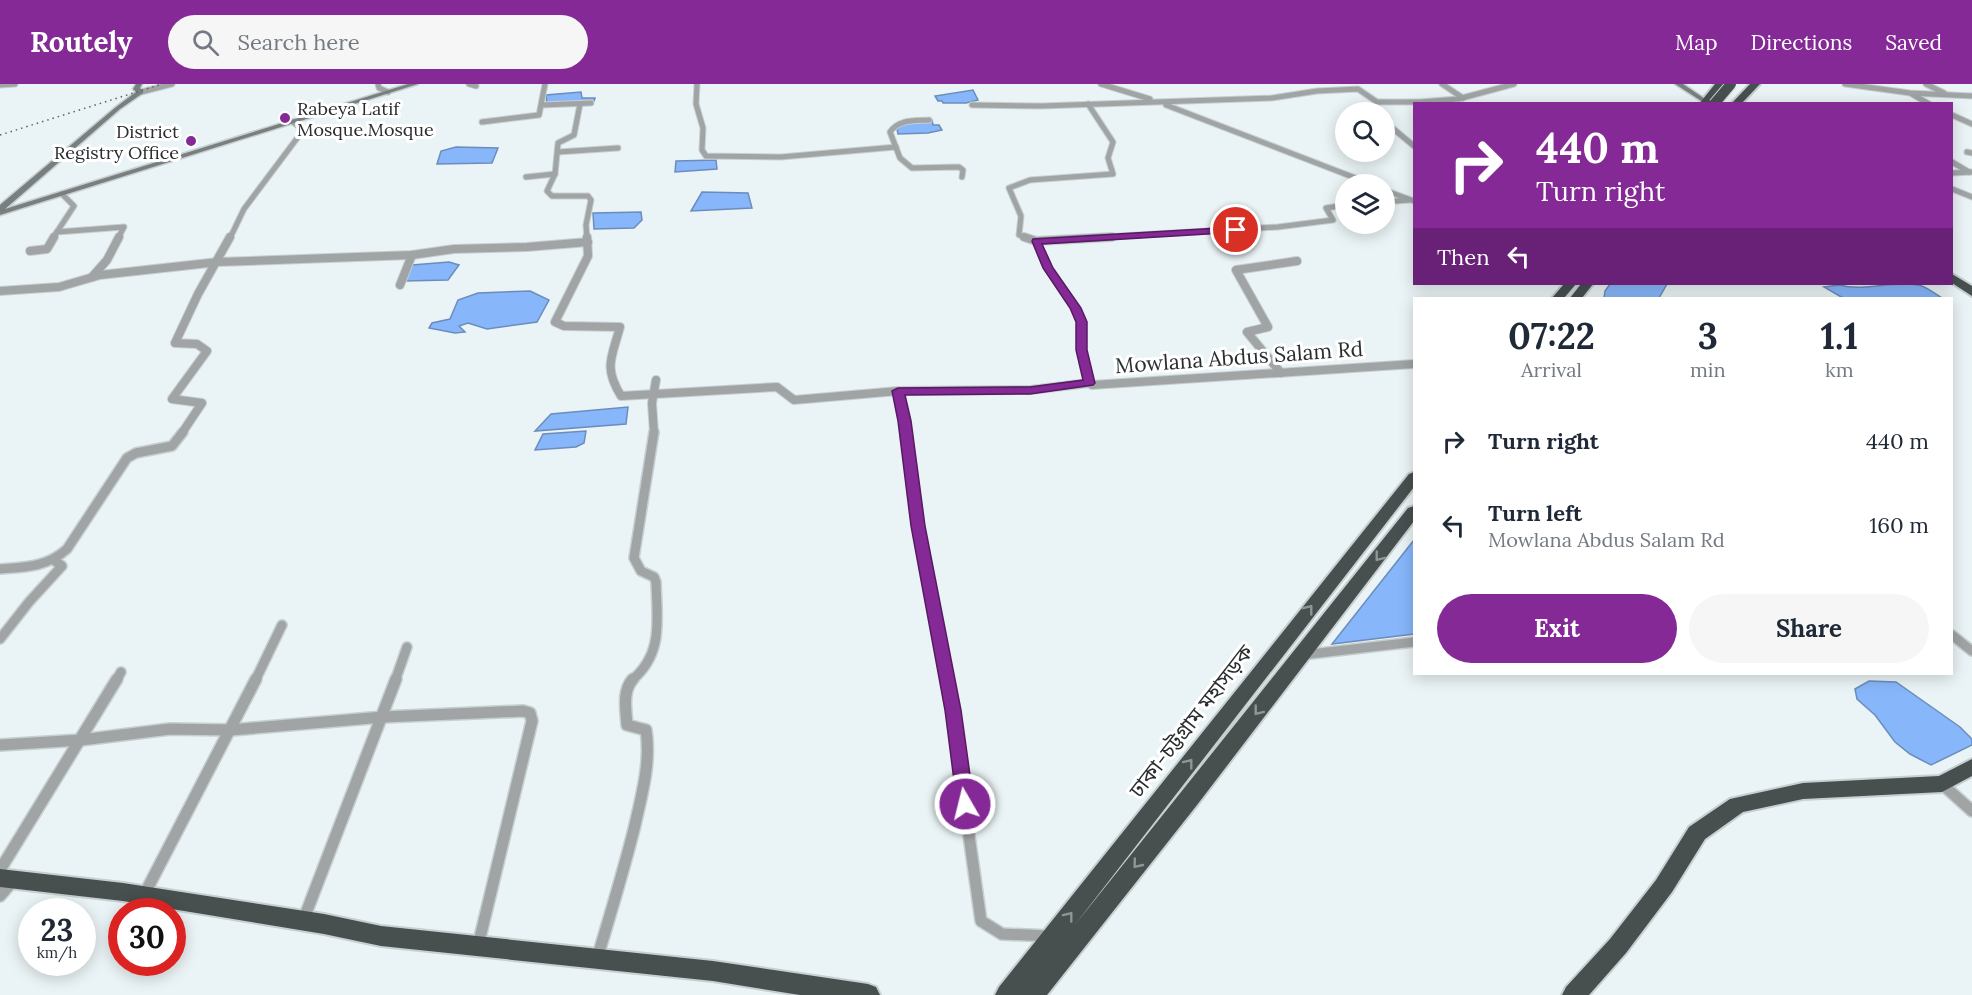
<!DOCTYPE html>
<meta charset="utf-8">
<style>
body{margin:0;font-family:Lora,"Noto Sans Bengali",serif;background:#f6f6f7;color:#1f2937;height:100vh;display:flex;flex-direction:column;font-size:22px;white-space:nowrap}
*{box-sizing:border-box;margin:0}
p{font-size:20px;color:#747a83}
.icon{flex:none;width:33px;height:33px;fill:none;stroke:currentColor;stroke-width:2;stroke-linecap:round;stroke-linejoin:round}
.map{position:relative;flex:1;overflow:hidden}
.sheet{position:absolute;left:1413px;top:213px;width:540px;height:378px;display:flex;flex-direction:column;background:#fff;border-radius:0px;box-shadow:0 3px 15px #0003}
.sheet>*{flex:none}
.guide{position:absolute;left:1413px;top:18px;width:540px;height:183px;border-radius:0px;box-shadow:0 3px 15px #0003;background:#842995;color:#fff;overflow:hidden}
.controls{position:absolute;left:1335px;top:18px;display:grid;gap:12px}
.controls a{display:grid;place-items:center;width:60px;height:60px;border-radius:50%;background:#fff;box-shadow:0 3px 15px #0003;font-size:30px}
.speed{position:absolute;left:18px;top:814px;display:flex;gap:12px;font-size:30px;font-weight:700;text-align:center}
.speed>*{display:grid;place-content:center;width:78px;height:78px;border-radius:50%;background:#fff;box-shadow:0 3px 15px #0003;line-height:1}
.speed small{font-size:15px;font-weight:400}
.speed .limit{border:9px solid #d22;background:#fff;color:#111}
.pin{position:absolute;display:grid;place-items:center;width:51px;height:51px;color:#fff;margin:-26px;border:3px solid #fff;border-radius:50%;box-shadow:0 2px 6px #0007}
.me{position:absolute;width:66px;margin:-33px;rotate:352deg;stroke-linejoin:round;filter:drop-shadow(0 0 4px #0008)}
.turn{display:flex;align-items:center;gap:21px;height:126px;padding:0 24px;font-size:27px}
.turn .icon{width:78px;height:78px;stroke-width:2.5}
.turn b{display:block;font-size:42px;line-height:51px}
.then{display:flex;align-items:center;height:57px;padding:0 24px;background:#0003;gap:12px;font-size:22px}
.eta{display:flex;justify-content:space-evenly;align-items:center;height:102px;text-align:center}
.eta b{font-size:36px;font-weight:700;line-height:42px}
.button{display:flex;gap:12px;margin-top:auto;padding:12px 24px}
.button a{flex:1;height:69px;border-radius:36px;background:#842995;color:#fff;font-size:24px;font-weight:700;line-height:69px;text-align:center}
.button a+a{background:#f6f6f7;color:#1f2937}
ul{padding:0;list-style:none}
li{display:flex;align-items:center;gap:18px;height:84px;padding:0 24px}
li div{flex:1}
li b{display:block;font-size:22px}
li em{font-style:normal}
header{display:flex;align-items:center;gap:36px;box-sizing:border-box;height:84px;padding:0 30px;background:#842995;color:#fff}
header strong{font-size:28px}
nav{display:flex;gap:33px;margin-inline-start:auto;font-size:21px}
.search{width:420px;height:54px;background:#f6f6f7;display:flex;align-items:center;gap:15px;box-sizing:border-box;padding:0 21px;border-radius:33px;color:#747a83;font-size:22px}
.map>svg:first-child{display:block}
</style>
<header>
<strong>Routely</strong>
<div class="search"><svg class="icon" aria-label="search" viewBox="0 0 24 24"><circle cx="10" cy="10" r="6"/><path d="M15 15l6 6"/></svg>Search here</div>
<nav><a>Map</a><a>Directions</a><a>Saved</a></nav>
</header>
<div class="map">
<svg width="1972" height="911" viewBox="0 0 1972 911">
<rect width="100%" height="100%" fill="#eaf3f5"/>
<g fill="#87b6fa" stroke="#6b8dbd" stroke-width="1.5">
<path d="M973 6 978 16 966 19H943L942 17H938L935 12Z"/>
<path d="M581 8 582 14H595L594 17 547 20 546 11Z"/>
<path d="M932 36 933 41H939L942 46 928 49 898 50 897 45 904 38Z"/>
<path d="M456 63 498 64 492 79 437 80 441 67Z"/>
<path d="M716 76 717 85 675 88 676 77Z"/>
<path d="M702 108 748 109 752 124 691 127Z"/>
<path d="M641 128 642 136 634 144 594 145 593 129Z"/>
<path d="M449 178 459 181 448 196 405 197 412 181Z"/>
<path d="M1610 200H1667L1659 214H1604L1605 207Z"/>
<path d="M1839 201C1867 208 1891 196 1918 201 1926 202 1935 210 1942 214H1843L1824 203Z"/>
<path d="M530 207 549 216 537 238 487 245 468 239 459 242 465 248 455 249 429 244 432 239 450 235 458 216 478 209Z"/>
<path d="M628 323 626 340 535 347 551 330Z"/>
<path d="M586 347 584 359 576 363 535 366 543 350Z"/>
<path d="M1414 456V550L1332 560Z"/>
<path d="M1869 597 1896 598 1960 643 1972 655V661L1931 681 1910 670 1895 658 1875 631 1857 615 1855 605Z"/>
</g>
<g fill="none" stroke-linecap="round" stroke-linejoin="round">
<defs>
<g id="street-far3">
<path d="M378 0 379 4 388 8"/>
<path d="M469 0 476 2"/>
<path d="M697 0 696 20 703 44 702 66 706 72 781 73 896 63"/>
<path d="M1101 0 1150 15"/>
<path d="M1442 0 1463 14"/>
<path d="M1845 0 1910 9 1972 12"/>
<path d="M1926 0 1944 9"/>
<path d="M0 1 15 0"/>
<path d="M141 8 172 0"/>
<path d="M1912 10 1929 20"/>
<path d="M580 20 574 51 558 59 555 90 547 107 552 112H588L591 116 586 141 587 154"/>
<path d="M542 21 591 19"/>
<path d="M972 21 1042 22 1272 14 1317 7 1358 5 1377 18H1420L1458 15 1514 0"/>
<path d="M1166 21 1371 100"/>
<path d="M1952 31 1972 40"/>
<path d="M929 36C914 37 899 35 890 48L900 74 912 84 959 83 963 86 962 93"/>
<path d="M1384 37 1414 62"/>
<path d="M482 38 539 31 545 0"/>
<path d="M558 68 618 64"/>
<path d="M1967 68 1972 69"/>
<path d="M1952 78 1969 88"/>
<path d="M1952 89 1972 88"/>
<path d="M526 93 555 90"/>
<path d="M1952 105 1972 113"/>
<path d="M1384 106 1414 117"/>
<path d="M1384 118 1409 116"/>
<path d="M57 148 124 143 118 154"/>
<path d="M53 154 74 122 62 110"/>
<path d="M230 154 244 125 301 49 302 45 293 38"/>
<path d="M1028 154 1019 151 1021 132 1009 104 1030 96 1113 90 1108 74 1113 58 1088 20"/>
<path d="M1086 154 1278 143 1333 136 1326 124 1346 121"/>
</g>
<g id="street-far2">
<path d="M587 153 588 172 555 238 564 242 620 243C612 273 603 283 621 312L777 303 794 316 898 307 1030 306 1089 299"/>
<path d="M1024 153 1036 157 1048 184 1076 224 1082 238 1081 266 1089 299 1092 301 1414 280"/>
<path d="M1036 157 1112 153"/>
<path d="M30 167 47 165 54 153"/>
<path d="M92 193 107 176 119 153"/>
<path d="M400 201 412 171"/>
<path d="M0 207 59 203 100 191 218 178 412 171 454 165 527 163 588 158"/>
<path d="M1281 289 1247 248 1268 243 1236 186 1297 177"/>
<path d="M898 307 906 349"/>
<path d="M182 349 202 319 172 315 207 267 197 260 175 259 198 210 230 153"/>
<path d="M654 349 652 319 656 296"/>
</g>
<g id="street-far1">
<path d="M905 348 918 442 947 597"/>
<path d="M0 485C26 483 47 483 67 465L127 374 136 369 172 362 183 348"/>
<path d="M1952 551 1972 567"/>
<path d="M0 555 29 518 62 482 55 477"/>
<path d="M1302 571 1414 558"/>
<path d="M116 597 121 588"/>
<path d="M255 597 282 541"/>
<path d="M395 597 407 563"/>
<path d="M631 597C664 570 657 536 656 498L654 493 641 487 634 474 654 348"/>
</g>
<g id="street">
<path d="M947 595 981 837 1002 850 1050 852"/>
<path d="M0 661 81 656 170 645 231 646 383 633 523 627 530 629 532 637 478 862"/>
<path d="M1942 700 1972 727"/>
<path d="M0 786 117 595"/>
<path d="M144 811 256 595"/>
<path d="M0 812 13 797"/>
<path d="M303 837 396 595"/>
<path d="M597 875C610 831 624 786 635 741 642 710 651 678 646 646L627 641C626 626 622 607 633 595"/>
</g>
<g id="secondary">
<path d="M136 0H142L140 4 143 7V9L120 25 5 125 408 0H418L0 131V121L116 23 136 8 133 5Z"/>
<path d="M1675 0H1683L1708 17 1703 18Z"/>
</g>
<g id="highway">
<path d="M1715 0H1725L1708 20H1699Z"/>
<path d="M1750 0H1760L1741 20H1731Z"/>
<path d="M1952 190 1972 202V212L1952 199Z"/>
<path d="M1564 200H1576L1564 214H1552Z"/>
<path d="M1581 200H1593L1582 214H1570Z"/>
<path d="M1414 388V403L1074 842 1408 424 1414 422V437L1197 721 1047 911H995L999 903 1409 390Z"/>
<path d="M1972 675V692L1942 708 1803 715 1743 728 1705 755 1672 808 1626 869 1589 911H1562L1566 903 1610 855 1656 796 1689 743 1730 715 1803 699 1939 692Z"/>
<path d="M0 785 123 799 324 830 381 842 713 877 868 900 876 903 880 911H800L713 897 381 862 324 850 123 817 0 803Z"/>
</g>
</defs>
<use href="#street-far3" stroke="#c7cfd1" stroke-width="7"/>
<use href="#street-far2" stroke="#c7cfd1" stroke-width="10"/>
<use href="#street-far1" stroke="#c7cfd1" stroke-width="12"/>
<use href="#street" stroke="#c7cfd1" stroke-width="14"/>
<use href="#secondary" stroke="#c7cfd1" stroke-width="3"/>
<use href="#highway" stroke="#c7cfd1" stroke-width="4"/>
<use href="#street-far3" stroke="#a0a4a4" stroke-width="5"/>
<use href="#street-far2" stroke="#a0a4a4" stroke-width="8"/>
<use href="#street-far1" stroke="#a0a4a4" stroke-width="9"/>
<use href="#street" stroke="#a0a4a4" stroke-width="11"/>
<use href="#secondary" fill="#797f7f" fill-rule="evenodd"/>
<use href="#highway" fill="#474f4f" fill-rule="evenodd"/>
<path stroke="#5d6263" stroke-width="1.5" stroke-dasharray="1.5 4" stroke-linecap="butt" d="M0 51 162 0"/>
<defs>
<path id="highway-bridge" d="M1714 20 1731 0"/>
</defs>
<use href="#highway-bridge" stroke="#c7cfd1" stroke-width="12" stroke-linecap="butt"/>
<use href="#highway-bridge" stroke="#474f4f" stroke-width="10"/>
</g>
<defs><path id="oneway-chevron" d="M-2-3.5L2.5 0L-2 3.5" fill="none" stroke-width="1.6" stroke-linecap="round" stroke-linejoin="round" transform="scale(1.5)"/></defs>
<g stroke="#919595">
<use href="#oneway-chevron" transform="translate(1379 473) rotate(128)"/>
<use href="#oneway-chevron" transform="translate(1309 525) rotate(-52)"/>
<use href="#oneway-chevron" transform="translate(1258 627) rotate(128)"/>
<use href="#oneway-chevron" transform="translate(1189 679) rotate(-52)"/>
<use href="#oneway-chevron" transform="translate(1137 780) rotate(129)"/>
<use href="#oneway-chevron" transform="translate(1069 832) rotate(-52)"/>
</g>
<path fill="#842995" stroke="#561b61" stroke-width="1.5" d="M1236 143 1241 146 1240 148 1042 160 1053 184 1081 224 1087 238V266L1095 299 1093 301 1030 310 905 311 911 337 925 442 961 626 974 720 971 725 965 727 959 725 957 720 945 626 911 442 898 337 892 307 898 304 1030 303 1083 296 1076 266V238L1070 224 1043 184 1032 157 1033 155Z"/>
<g fill="#842995" stroke="#fff" stroke-width="2">
<circle cx="285" cy="34" r="6"/>
<circle cx="191" cy="57" r="6"/>
</g>
<g text-anchor="middle" dominant-baseline="central" stroke-width="6" stroke-linejoin="round" paint-order="stroke">
<g font-size="18" fill="#2a2d2e" stroke="#fff" text-anchor="start">
<text x="297" y="24">Rabeya Latif<tspan x="297" dy="21">Mosque.Mosque</tspan></text>
<text x="179" y="47" text-anchor="end">District<tspan x="179" dy="21">Registry Office</tspan></text>
</g>
<g font-size="21" fill="#2a2d2e" stroke="#fff">
<text transform="translate(1239 273) rotate(-4)">Mowlana Abdus Salam Rd</text>
<text transform="translate(1191 637) rotate(-52)">ঢাকা-চট্টগ্রাম মহাসড়ক</text>
</g>
</g>
</svg>
<div class="controls">
<a><svg class="icon" aria-label="search" viewBox="0 0 24 24"><circle cx="10" cy="10" r="6"/><path d="M15 15l6 6"/></svg></a>
<a><svg class="icon" aria-label="layers" viewBox="0 0 24 24"><path d="M12 4l9 5-9 5-9-5zM3 14l9 5 9-5"/></svg></a>
</div>
<div class="speed"><div>23<small>km/h</small></div><div class="limit">30</div></div>
<div class="pin" style="left:1236px;top:146px;background:#d93025"><svg class="icon" aria-label="arrive" viewBox="0 0 24 24"><path d="M6 21V4h12l-3 4 3 4H6"/></svg></div>
<svg class="me" style="left:965px;top:720px" viewBox="-20 -20 40 40"><circle r="17" fill="#842995" stroke="#fff" stroke-width="3"/><path d="M0-11L8 9 0 5-8 9z" fill="#fff"/></svg>
<div class="guide">
<div class="turn"><svg class="icon" aria-label="right" viewBox="0 0 24 24"><path d="M7 20v-9h11M14 6l5 5-5 5"/></svg><div><b>440 m</b>Turn right</div></div>
<div class="then">Then<svg class="icon" aria-label="left" viewBox="0 0 24 24"><path d="M17 20v-9H6M10 6l-5 5 5 5"/></svg></div>
</div>
<section class="sheet">
<div class="eta">
<div><b>07:22</b><p>Arrival</p></div>
<div><b>3</b><p>min</p></div>
<div><b>1.1</b><p>km</p></div>
</div>
<ul>
<li><svg class="icon" aria-label="right" viewBox="0 0 24 24"><path d="M7 20v-9h11M14 6l5 5-5 5"/></svg><div><b>Turn right</b></div><em>440 m</em></li>
<li><svg class="icon" aria-label="left" viewBox="0 0 24 24"><path d="M17 20v-9H6M10 6l-5 5 5 5"/></svg><div><b>Turn left</b><p>Mowlana Abdus Salam Rd</p></div><em>160 m</em></li>
</ul>
<div class="button"><a>Exit</a><a>Share</a></div>
</section>
</div>
